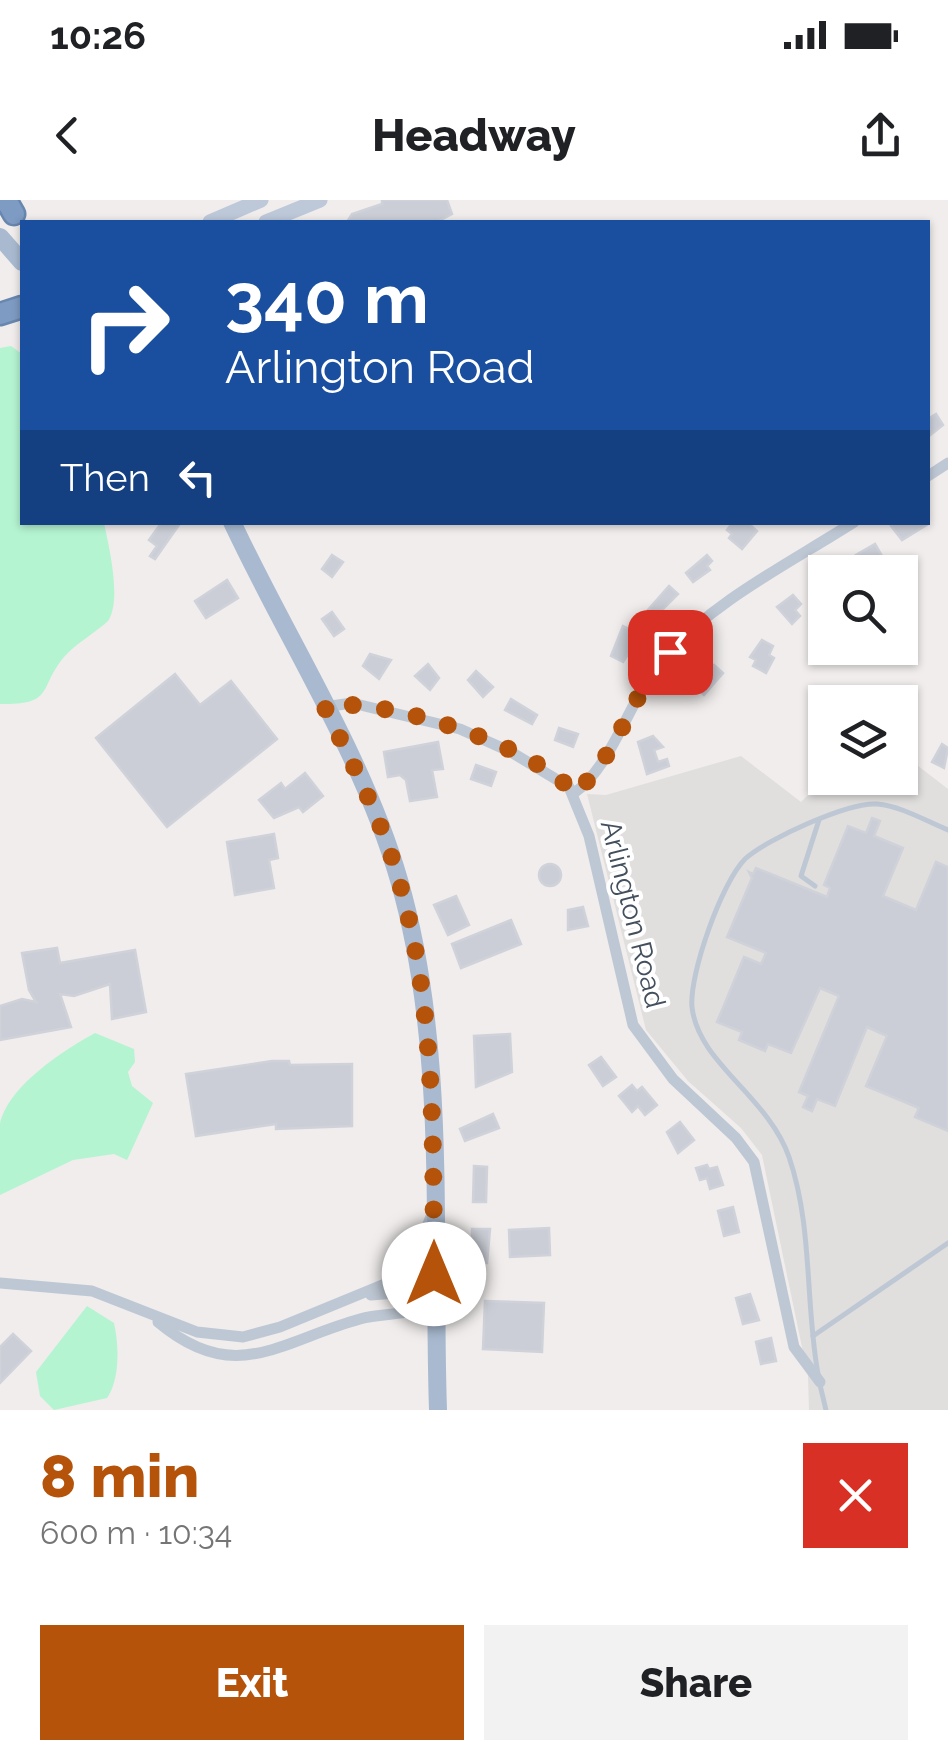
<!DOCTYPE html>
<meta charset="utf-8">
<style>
body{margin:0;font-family:Raleway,sans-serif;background:#f2f2f2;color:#202124;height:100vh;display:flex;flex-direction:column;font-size:38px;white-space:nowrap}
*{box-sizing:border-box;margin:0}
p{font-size:32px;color:#757577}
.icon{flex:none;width:55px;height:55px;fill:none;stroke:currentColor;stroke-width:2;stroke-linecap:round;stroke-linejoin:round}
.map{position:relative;height:1210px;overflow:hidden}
.side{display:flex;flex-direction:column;background:#fff;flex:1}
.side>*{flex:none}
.hud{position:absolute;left:20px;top:20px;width:910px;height:305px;border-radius:0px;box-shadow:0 2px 8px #0004;background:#1a4fa0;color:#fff;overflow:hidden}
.buttons{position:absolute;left:808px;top:355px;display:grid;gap:20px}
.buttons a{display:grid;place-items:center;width:110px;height:110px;border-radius:0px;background:#fff;box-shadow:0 2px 8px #0004;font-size:50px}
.pin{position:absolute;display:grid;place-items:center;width:85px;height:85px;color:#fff;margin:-42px;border-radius:20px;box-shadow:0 5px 15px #0006}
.me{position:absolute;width:110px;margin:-55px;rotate:0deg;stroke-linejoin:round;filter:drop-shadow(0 0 8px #0008)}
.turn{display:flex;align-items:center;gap:35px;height:210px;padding:0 40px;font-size:45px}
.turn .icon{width:130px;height:130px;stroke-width:2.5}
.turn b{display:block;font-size:70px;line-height:85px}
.then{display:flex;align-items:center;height:95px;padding:0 40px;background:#0003;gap:20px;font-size:38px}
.round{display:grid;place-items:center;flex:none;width:105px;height:105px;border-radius:0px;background:#f2f2f2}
.headline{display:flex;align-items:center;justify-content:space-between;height:170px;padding:0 40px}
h1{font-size:60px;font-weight:800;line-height:75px;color:#b45309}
.cta{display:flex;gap:20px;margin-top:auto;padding:20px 40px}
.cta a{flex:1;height:115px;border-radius:0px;background:#b45309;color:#fff;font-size:40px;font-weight:800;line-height:115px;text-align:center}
.cta a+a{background:#f2f2f2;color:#202124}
.status{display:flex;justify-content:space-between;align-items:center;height:70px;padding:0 50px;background:#fff;direction:ltr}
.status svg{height:28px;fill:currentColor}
header{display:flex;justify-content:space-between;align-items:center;height:130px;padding:0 40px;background:#fff;font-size:45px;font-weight:800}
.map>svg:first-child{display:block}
</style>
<div class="status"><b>10:26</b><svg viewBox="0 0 49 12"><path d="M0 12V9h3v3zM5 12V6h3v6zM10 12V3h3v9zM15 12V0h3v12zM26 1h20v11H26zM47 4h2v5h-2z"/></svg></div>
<header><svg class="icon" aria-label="back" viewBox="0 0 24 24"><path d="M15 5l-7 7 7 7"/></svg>Headway<svg class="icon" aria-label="share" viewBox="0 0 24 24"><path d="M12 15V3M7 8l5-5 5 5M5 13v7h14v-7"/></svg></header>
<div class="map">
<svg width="948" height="1210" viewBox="0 0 948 1210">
<rect width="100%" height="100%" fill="#f0edec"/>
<path fill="#e1dede" d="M900 552 948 589V1210H809L808 1176 762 955 741 928 688 881 646 830 587 594 606 595 741 556 801 602 825 578H900Z"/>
<g fill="#b4f4d1">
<path d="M11 146 22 154V322L104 323C109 347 122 400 108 421 95 433 75 444 64 457 38 488 55 505 0 504V148Z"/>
<path d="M95 833 134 849 135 862 128 872 132 886 153 903 127 960 114 954 73 960 0 995C0 973 0 946 0 924 8 886 64 850 95 833Z"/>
<path d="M87 1106 114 1123C119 1146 120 1179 107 1198L54 1210 40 1196 36 1172Z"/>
</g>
<g fill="#cbced6" stroke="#d0d2da" stroke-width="2.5">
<path d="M382 0H447L452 14 437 22H347L352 14 382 4Z"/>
<path d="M936 214 943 225 928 237V219Z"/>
<path d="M162 322H181L155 359 150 356 157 346 149 340Z"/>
<path d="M733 322H747L757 331 742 349 729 338 732 334 727 330Z"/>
<path d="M896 322H927L928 324 902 340 891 326Z"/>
<path d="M875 344 882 356 863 367 856 355Z"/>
<path d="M332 355 343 362 332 377 322 369Z"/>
<path d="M707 355 712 361 707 366 710 370 693 382 686 373Z"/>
<path d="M227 380 238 398 206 418 195 401Z"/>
<path d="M669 386 678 394 655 417 648 410Z"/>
<path d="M793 395 801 404 795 410 800 416 792 424 777 407Z"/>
<path d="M332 412 344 429 334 436 322 419Z"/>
<path d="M623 426 635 432 629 443 634 445 623 462 611 456Z"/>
<path d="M762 440 773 446 769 455 774 458 766 473 753 466 756 460 750 457Z"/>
<path d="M370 454 391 460 379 479 363 466Z"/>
<path d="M428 464 439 478 430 490 415 476Z"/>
<path d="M714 465 723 473 704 495 695 486Z"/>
<path d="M476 471 493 487 483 497 468 480Z"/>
<path d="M175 474 200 505 231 481 277 539 167 627 96 538Z"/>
<path d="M511 499 537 515 532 524 505 510Z"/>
<path d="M559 528 578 534 573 547 555 540Z"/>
<path d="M653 536 663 547 654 550 658 562 667 559 669 566 647 574 638 542Z"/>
<path d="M438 542 443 569 432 570 437 597 410 601 406 580 400 575 388 577 384 552Z"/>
<path d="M942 544 948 548 944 568 932 562Z"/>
<path d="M476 565 496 572 491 586 471 579Z"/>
<path d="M305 573 323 596 303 612 299 607 274 618 259 600 281 583 285 589Z"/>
<path d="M872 618 880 621 874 636 903 648 883 696 916 710 936 662 948 667V931L915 917 919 908 866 886 887 836 867 827 835 906 817 899 812 911 803 907 808 896 799 892 839 796 820 788 791 853 768 844 765 851 739 840 742 832 717 822 744 757 761 764 766 753 727 737 752 678 749 672 753 674 756 668 827 697 830 688 824 685 848 626 866 633Z"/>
<path d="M274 634 278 658 269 660 274 688 235 695 227 642Z"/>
<circle cx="550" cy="675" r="11"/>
<path d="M456 696 469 725 448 735 434 705Z"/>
<path d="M583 707 588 726 568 730V710Z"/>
<path d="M511 720 521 744 461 768 452 744Z"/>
<path d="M57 748 60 763 135 750 146 812 112 819 110 784 74 796 60 794 71 827 0 840V806L22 799 36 802 29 790 22 753Z"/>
<path d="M510 834 512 872 476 887 474 836Z"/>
<path d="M601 857 616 877 603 886 589 865Z"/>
<path d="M272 861H289L290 865 352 864V926L276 929V924L196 936 186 874Z"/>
<path d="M632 885 637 891 642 887 657 905 645 915 638 906 632 912 619 896Z"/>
<path d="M493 914 499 928 465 941 460 929Z"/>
<path d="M680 922 694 940 678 953 667 932Z"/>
<path d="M707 965 709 969 717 967 723 985 710 989 707 978 700 980 696 968Z"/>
<path d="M474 966 487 967 486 1002H473Z"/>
<path d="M733 1007 739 1032 724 1036 718 1011Z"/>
<path d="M549 1028 550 1055 510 1057 509 1030Z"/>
<path d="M472 1029H490L487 1063H472Z"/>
<path d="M750 1094 759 1120 743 1124 736 1098Z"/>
<path d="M485 1101 544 1103 542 1152 483 1149Z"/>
<path d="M13 1134 31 1151 0 1183V1147Z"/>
<path d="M771 1138 776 1161 761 1164 756 1142Z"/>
</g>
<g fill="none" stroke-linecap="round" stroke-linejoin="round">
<defs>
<g id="highway">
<path d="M6 0 14 14"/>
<path d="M0 114 22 107"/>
</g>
</defs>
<use href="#highway" stroke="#6986ae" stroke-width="25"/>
<g stroke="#bec8d4" stroke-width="5">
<path d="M815 686 801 676 819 620"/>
<path d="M813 1136 948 1043"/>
<path d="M818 1174C805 1102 813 1027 789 957 768 896 698 863 692 807 689 774 722 682 745 659 767 639 848 602 877 604 901 606 926 621 948 630"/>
<path d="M820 1185 826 1210"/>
</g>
<g stroke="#bec8d4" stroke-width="11">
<path d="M928 276 948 263"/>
<path d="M324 507 352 503 460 529 511 552 569 587 589 636 633 825 673 879 736 938 754 962 794 1147 820 1182"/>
<path d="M574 593C613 566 631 495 664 457 715 400 790 363 854 322"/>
<path d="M0 1083 92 1091 197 1132 243 1137 280 1127 392 1081 414 1059 432 1014"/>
<path d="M371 1095 408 1092 434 1102"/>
<path d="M158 1122C235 1187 280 1141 360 1119 386 1112 410 1117 434 1102"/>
</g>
<g stroke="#bdc8d9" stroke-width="15">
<path d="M210 22 261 0"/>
<path d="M266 22 320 0"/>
</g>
<g stroke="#a9bad0" stroke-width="18">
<path d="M0 37 22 62"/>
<path d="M232 322C287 440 363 555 399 680 448 850 432 1036 438 1210"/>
</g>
<use href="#highway" stroke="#7e9bc3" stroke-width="20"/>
</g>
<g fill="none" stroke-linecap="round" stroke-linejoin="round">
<path stroke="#b45309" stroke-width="18" stroke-dasharray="0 32.4" d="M434 1074C433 944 436 807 399 681 382 619 352 563 324 506 383 496 535 546 574 593 615 563 632 490 670 452"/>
</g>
<g text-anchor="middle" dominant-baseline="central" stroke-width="8" stroke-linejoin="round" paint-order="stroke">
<g font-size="28" fill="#434f5c" stroke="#fff">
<text transform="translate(633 714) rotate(76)">Arlington Road</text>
</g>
</g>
</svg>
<div class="buttons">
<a><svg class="icon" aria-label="search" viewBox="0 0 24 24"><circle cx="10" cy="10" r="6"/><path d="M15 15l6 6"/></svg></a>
<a><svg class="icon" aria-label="layers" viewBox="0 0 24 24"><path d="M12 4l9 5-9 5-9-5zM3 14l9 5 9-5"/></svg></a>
</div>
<div class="pin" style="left:670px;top:452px;background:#d93025"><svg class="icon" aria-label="arrive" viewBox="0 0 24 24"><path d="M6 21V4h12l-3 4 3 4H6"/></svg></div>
<svg class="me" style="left:434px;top:1074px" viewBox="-20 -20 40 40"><circle r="19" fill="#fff"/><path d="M0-13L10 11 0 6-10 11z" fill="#b45309"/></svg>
<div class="hud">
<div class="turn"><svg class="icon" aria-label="right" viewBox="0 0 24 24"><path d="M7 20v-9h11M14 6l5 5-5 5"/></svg><div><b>340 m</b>Arlington Road</div></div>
<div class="then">Then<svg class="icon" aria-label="left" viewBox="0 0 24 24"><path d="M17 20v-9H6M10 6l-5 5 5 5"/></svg></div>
</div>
</div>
<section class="side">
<div class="headline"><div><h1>8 min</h1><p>600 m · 10:34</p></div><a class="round" style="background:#d93025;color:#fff"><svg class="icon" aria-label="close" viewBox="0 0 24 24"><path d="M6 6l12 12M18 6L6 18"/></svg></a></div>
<div class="cta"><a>Exit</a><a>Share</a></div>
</section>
